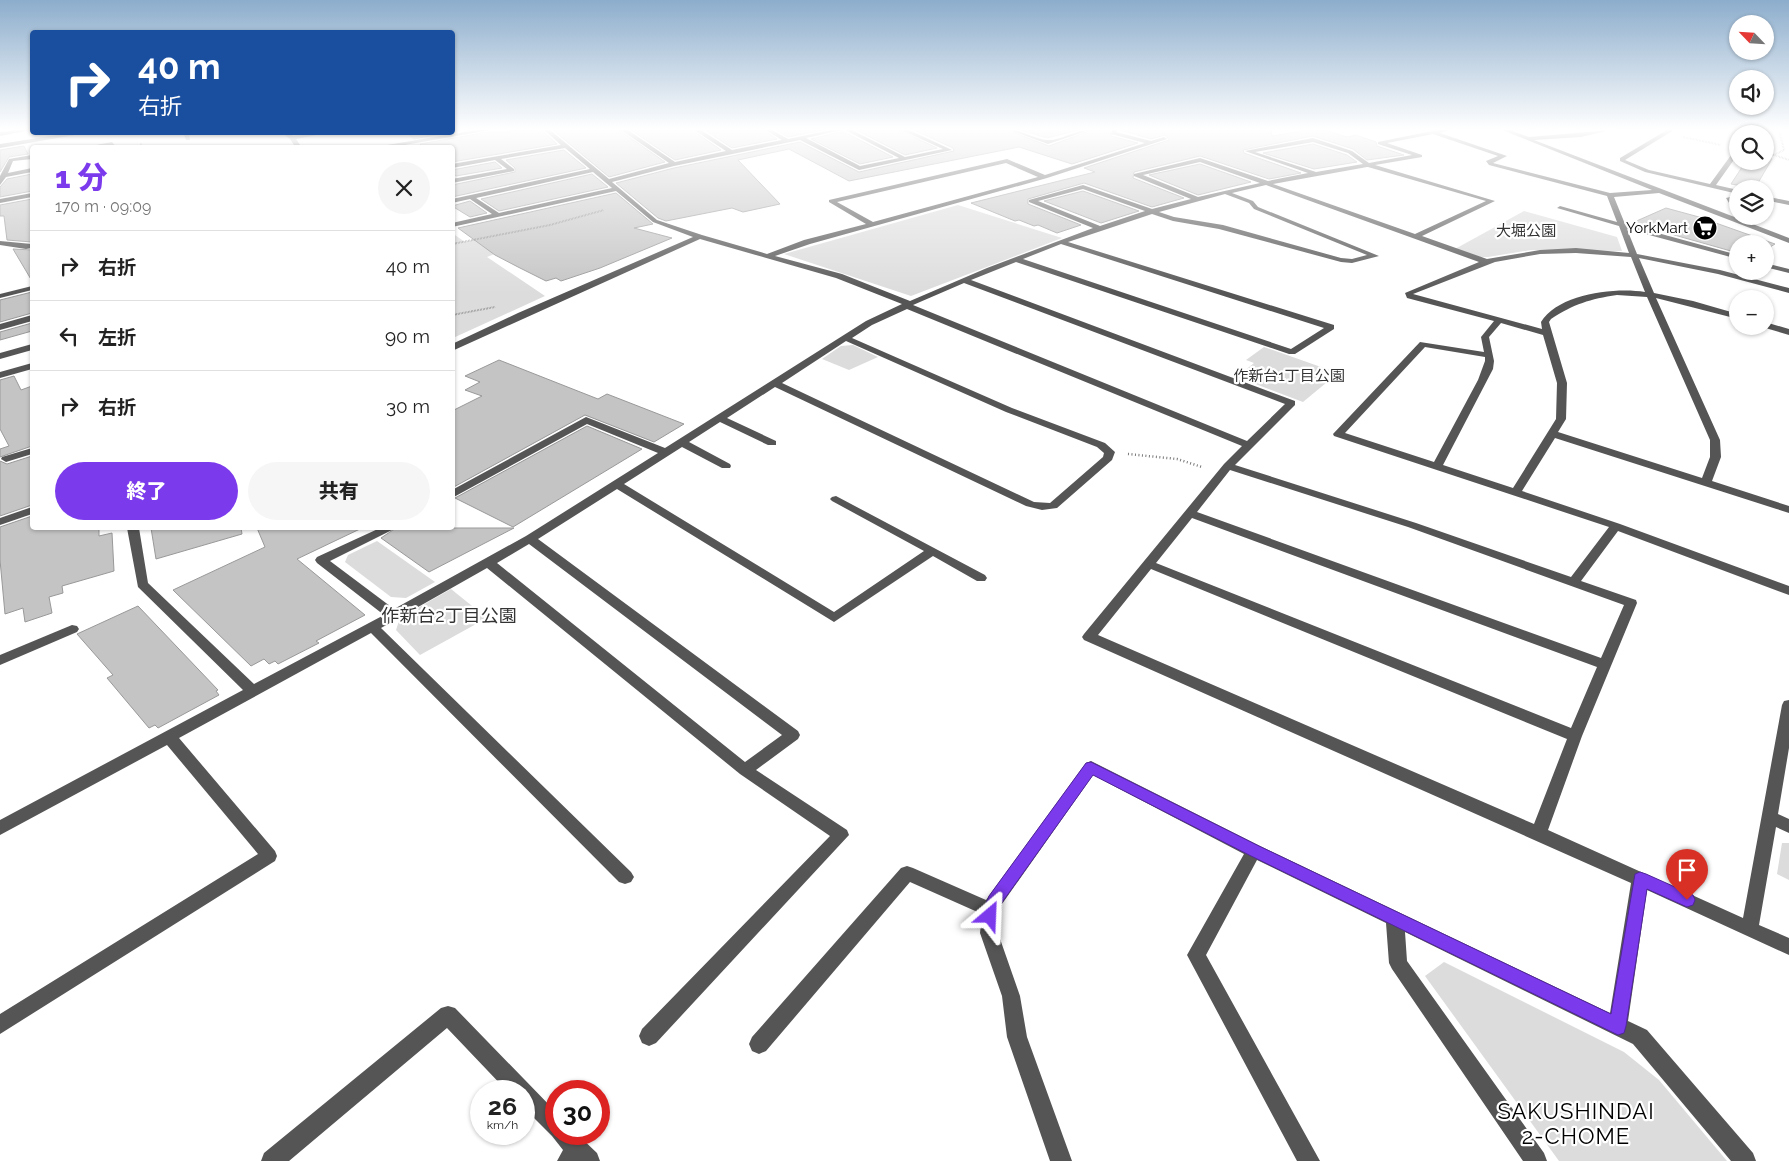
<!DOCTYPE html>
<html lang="ja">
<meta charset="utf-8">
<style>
body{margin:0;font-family:Raleway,"Noto Sans JP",sans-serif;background:#f6f6f6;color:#222;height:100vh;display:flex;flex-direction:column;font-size:19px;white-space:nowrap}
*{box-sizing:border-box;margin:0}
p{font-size:16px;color:#767676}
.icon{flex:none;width:28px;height:28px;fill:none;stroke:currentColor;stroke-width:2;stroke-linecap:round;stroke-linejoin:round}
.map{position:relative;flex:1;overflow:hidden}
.side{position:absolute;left:30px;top:145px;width:425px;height:385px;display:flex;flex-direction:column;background:#fff;border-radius:5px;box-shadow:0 1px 4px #0004}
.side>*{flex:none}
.banner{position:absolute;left:30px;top:30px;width:425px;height:105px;border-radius:5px;box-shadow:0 1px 4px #0004;background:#1a4fa0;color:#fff;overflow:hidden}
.needle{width:32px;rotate:295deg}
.fabs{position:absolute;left:1729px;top:15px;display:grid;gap:10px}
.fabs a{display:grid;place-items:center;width:45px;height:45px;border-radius:50%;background:#fff;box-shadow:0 1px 4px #0004;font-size:25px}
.speed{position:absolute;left:470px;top:1080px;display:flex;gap:10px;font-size:25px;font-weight:700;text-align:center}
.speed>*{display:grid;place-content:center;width:65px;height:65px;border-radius:50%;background:#fff;box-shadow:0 1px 4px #0004;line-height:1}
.speed small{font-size:12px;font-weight:400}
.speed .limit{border:8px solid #d22;background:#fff;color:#111}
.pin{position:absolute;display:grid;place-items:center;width:42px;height:42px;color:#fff;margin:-51px -21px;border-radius:50% 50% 50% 0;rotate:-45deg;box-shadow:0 0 5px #0007}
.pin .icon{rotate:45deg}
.me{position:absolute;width:55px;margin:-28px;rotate:26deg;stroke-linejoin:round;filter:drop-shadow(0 0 4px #0008)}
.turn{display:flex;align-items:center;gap:18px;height:105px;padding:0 25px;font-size:22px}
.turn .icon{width:65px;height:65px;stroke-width:2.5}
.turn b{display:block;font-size:35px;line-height:42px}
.round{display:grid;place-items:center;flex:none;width:52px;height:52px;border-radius:26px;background:#f6f6f6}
.overview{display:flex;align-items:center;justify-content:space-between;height:85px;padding:0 25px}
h1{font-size:30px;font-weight:800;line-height:38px;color:#7c3aed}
.primary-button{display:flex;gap:10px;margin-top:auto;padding:10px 25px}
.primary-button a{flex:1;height:58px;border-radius:30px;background:#7c3aed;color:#fff;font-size:20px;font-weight:800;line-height:58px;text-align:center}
.primary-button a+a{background:#f6f6f6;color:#222}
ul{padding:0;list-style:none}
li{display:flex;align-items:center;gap:15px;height:70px;padding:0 25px;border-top:1px solid #e0e0e0}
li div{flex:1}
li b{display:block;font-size:19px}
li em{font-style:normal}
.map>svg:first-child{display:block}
</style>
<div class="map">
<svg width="1789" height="1161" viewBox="0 0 1789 1161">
<rect width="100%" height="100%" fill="#fff"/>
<g fill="#dcdcdc">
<path d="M622 204 487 257 545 296 453 338 452 233 465 242Z"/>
<path d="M958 205 1062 238 911 296 784 254Z"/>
<path d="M1524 211 1617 237 1622 251 1531 250 1488 257H1480L1455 249Z"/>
<path d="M853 345 878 357 849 370 822 359 841 346Z"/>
<path d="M1264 347 1338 373 1303 402 1237 377 1254 363 1246 360Z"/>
<path d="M377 541 435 582 406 598 391 597 345 562 348 555Z"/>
<path d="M451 589 487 618 420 655 396 630 400 618Z"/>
<path d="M1782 843H1789V880L1777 874Z"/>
<path d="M1444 962 1624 1052 1659 1080 1727 1161H1559L1425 976Z"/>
</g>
<g fill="#c4c4c4" stroke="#999">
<path d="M507 130H542L557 144 452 162V148H424L420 144 488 132H510Z"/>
<path d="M553 130H619L665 162 609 177Z"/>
<path d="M631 130H692L721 150 675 160Z"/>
<path d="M705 130H763L777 139 732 148Z"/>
<path d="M776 130H822L788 137Z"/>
<path d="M856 130H899L937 148 905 155Z"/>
<path d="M914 130H1007L1049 146 1092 130H1110L1111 136 1138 143 1072 164 1019 147 849 181 789 149 738 160 780 204 743 212 732 208 666 221 658 218 616 183 674 168 800 142 859 172 954 151 953 148Z"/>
<path d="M1021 130H1078L1047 138Z"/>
<path d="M1120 130H1271L1272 136 1309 130H1325L1347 137 1356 135 1376 142 1377 146 1404 155 1367 160 1353 149 1313 136 1243 150 1244 153 1301 173 1269 179 1200 156 1134 172 1133 178 1184 198 1152 207 1084 183 1028 199V204L1081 225 1057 233 1038 225 1034 226 1019 220 1015 221 971 203 1095 172 1084 168 1169 140 1165 135 1151 139Z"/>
<path d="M844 131V132L893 157 860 164 811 139Z"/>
<path d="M406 132H451L414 139Z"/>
<path d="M1313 144 1347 155 1357 162 1314 169 1263 153Z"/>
<path d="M24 146 28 154 9 157 0 172V150Z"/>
<path d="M564 150 586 168 452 197V185L515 172V168L506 160Z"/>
<path d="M1765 157 1772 159 1755 188 1731 184 1746 161H1765Z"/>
<path d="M495 162 502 168 456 176 452 173V170Z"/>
<path d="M1200 164 1251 182 1198 195 1149 175Z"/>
<path d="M32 174V191L0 197V187L7 179Z"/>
<path d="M592 174 608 187 499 211 481 199Z"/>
<path d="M1083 191 1139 211 1101 223 1044 201Z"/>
<path d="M616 193 653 224 634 228 672 238 600 268 561 281 556 278 546 281 518 267 495 255 458 228Z"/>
<path d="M32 199V242L7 240 4 216H0V205Z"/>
<path d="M470 201 487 213 470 217 452 206Z"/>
<path d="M1666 208 1699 217 1775 244 1765 250V244H1738V253L1632 223Z"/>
<path d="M13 249 32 250V281Z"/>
<path d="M32 292V313L0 322V300Z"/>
<path d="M32 323V331L0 340V332Z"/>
<path d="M499 360 598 399 607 394 684 424 654 442 585 415 452 488V411L482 396 465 390 480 382 465 376Z"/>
<path d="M14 376 21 390 32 386V446L0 457V449L9 446 0 429V380Z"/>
<path d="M587 426 642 449 513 527 455 498Z"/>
<path d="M32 456V505L0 516V461L7 464Z"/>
<path d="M32 516V528H99V536L112 533 114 571 62 586 63 593 49 597 52 613 25 622 23 608 5 614 0 560V527Z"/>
<path d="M151 528H241L242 534 156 559Z"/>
<path d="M257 528H362L297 559 365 615 316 641 319 643 278 664 275 661 269 664 264 659 251 666 173 590 265 547Z"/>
<path d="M396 528H514L429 572 381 538Z"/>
<path d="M138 606 218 690 216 691 219 695 158 728 155 725 149 728 107 678 113 675 77 634Z"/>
</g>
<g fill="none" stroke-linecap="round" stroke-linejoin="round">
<g stroke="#777" stroke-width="2" stroke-dasharray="0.5 1" stroke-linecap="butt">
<path d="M1779 130 1784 150 1774 155 1789 160"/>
<path d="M1683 137 1721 145"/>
<path d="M141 143V148"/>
<path d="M1765 154 1774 155"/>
<path d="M452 244 550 225 604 210"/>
<path d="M452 315 495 307"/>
</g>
<path stroke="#777" stroke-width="2.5" stroke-dasharray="1 2.5" stroke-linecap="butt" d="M1128 454 1177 459 1202 467"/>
<g fill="#555" fill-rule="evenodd">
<path d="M17 130H32L0 136V132Z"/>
<path d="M477 130H491L387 148H369Z"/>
<path d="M544 130H550L609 179 669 163 621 130H628L675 162 726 151 694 130H701L732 150 782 140 765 130H772L788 139 831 130H842L806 138 860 166 899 158 845 130H852L905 157 943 149 901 130H909L952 150 859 170 800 140 674 166 612 182 657 220 702 235 767 254 804 240 866 224 829 202V200L1007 159 1045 175 1145 143 1111 134 1112 130H1118L1116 132 1151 141 1164 137 1167 139 1047 178 810 244 775 256 842 274 910 301 987 268 1093 228 1029 202V200L1083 185 1152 209 1191 199 1134 176V174L1200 158 1268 181 1308 173 1245 151 1313 138 1352 151 1369 163 1412 155 1378 144V142L1437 130H1449L1440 133 1507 156 1493 163 1610 193 1652 190 1502 130H1510L1529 137 1611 130 1581 137 1534 140 1789 238V243L1659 193 1614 197 1625 224 1738 255V259L1627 229 1637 254 1720 270 1789 288V293L1718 274 1639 258 1654 293 1693 301 1738 314V319L1656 298 1720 440 1721 457 1712 481 1789 506V513L1555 438 1522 491 1620 524 1789 586V595L1618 531 1581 581 1636 600 1637 603 1582 736 1548 830 1743 918 1782 705 1784 701 1789 700V748L1778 814 1789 819V833L1776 827 1759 925 1789 938V955L1647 890 1628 1021 1647 1030 1753 1153 1756 1161H1731L1633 1044 1405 932 1407 961 1544 1153 1547 1161H1523L1392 969 1389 963 1386 923 1257 860 1206 955 1320 1161H1297L1187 955 1244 854 1093 775 1002 904 998 933 1020 996 1027 1037 1072 1161H1050L1007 1037 1002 996 980 933 982 914 910 882 766 1051 759 1054 752 1051 749 1044 752 1037 901 868 907 866 913 868 986 900 1086 763 1091 761 1260 846 1610 1013 1631 883 1084 640 1082 637 1084 634 1224 464 1242 446 907 309 872 325 852 338 1012 408 1105 443 1115 452 1112 460 1057 508 1042 510 1026 506 775 387 727 418 776 441V445H768L720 422 689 442 730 464 731 466 730 468H722L682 447 624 484 834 612 924 551 832 501 830 499 832 497 836 496 985 575 987 578 985 581H977L933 556 834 622 617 489 538 539 798 731 800 735 798 739 756 770 847 830 849 835 656 1043 649 1046 642 1043 639 1036 642 1029 830 836 740 774 487 568 381 628 631 872 634 877 631 882 625 884 619 882 371 633 179 738 275 851 277 856 275 861 0 1034V1014L258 854 167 745 0 835V820L243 690 138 587 127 528H139L148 583 254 684 384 615 317 563 315 560 317 557 380 528H394L392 530 330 561 394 609 526 536 658 453 587 424 452 498V490L586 417 665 448 866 321 902 304 836 278 700 239 452 351V344L518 313 693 237 653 222 616 191 452 227V223L492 214 470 199 452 203V199L590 169 565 148 501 159 514 169V171L452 183V179L507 169 495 160 452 168V164L561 145ZM1433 134 1498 156 1486 161 1489 165 1607 196 1617 222 1560 206 1557 208 1619 226 1629 253 1576 248 1540 250 1487 259 1422 236 1495 201 1375 165 1422 157V155L1387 143ZM1313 142 1348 153 1363 164 1316 172 1255 152ZM1200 162 1260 183 1198 197 1143 175ZM1006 163 1038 177 873 222 837 202ZM1367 167H1368L1486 201 1415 234 1273 184ZM593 172 612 188 499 213 476 198ZM1266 185 1479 262 1405 293 1407 298 1494 321 1481 337 1484 352 1420 342 1333 434 1334 436 1609 527 1571 577 1416 523 1235 465 1295 405V401L971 280 1016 262 1289 354H1295L1334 329V325L1068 242 1152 214 1173 221 1219 229 1341 262 1352 263 1379 256 1258 207 1253 201 1232 193ZM1083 189 1145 211 1100 226 1038 201ZM1225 194 1249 203 1254 209 1367 255 1352 259 1341 258 1223 225 1174 217 1159 212ZM1061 244 1324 328 1291 349 1023 259ZM1576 253 1631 257 1645 292C1615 287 1558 294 1541 322L1542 329 1413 294 1495 262 1540 254ZM964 283 1285 404 1247 441 913 305ZM1617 295 1647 297 1710 440V457L1702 478 1558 432 1566 419 1567 383 1549 322 1551 319C1574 304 1590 299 1617 295ZM1501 323 1543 335 1557 383 1556 419 1513 488 1443 465 1493 369 1494 361 1489 337ZM846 341 1006 412 1097 447 1104 453 1103 457 1050 503 1034 502 782 383ZM1425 347 1485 357V361L1478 380 1434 462 1345 433ZM1230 470 1408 527 1624 605 1601 658 1197 512ZM1192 518 1597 667 1571 728 1156 563ZM529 544 782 735 745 762 497 563ZM1151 569 1567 739 1534 824 1098 635Z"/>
<path d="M1009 130C1023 130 1034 139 1047 140 1060 141 1075 130 1090 130L1048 144Z"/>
<path d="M1667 130H1674L1625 160 1649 170 1710 184 1734 151H1738V154L1716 185 1738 190V194L1645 172 1620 161V158Z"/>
<path d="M76 132H92L0 148V144Z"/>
<path d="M183 132H189L190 140H186Z"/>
<path d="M281 132H288L293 136 332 132 296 139 302 148H296L290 139Z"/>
<path d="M112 142 117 148H88L91 146Z"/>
<path d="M32 155V159L13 161 8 173 32 168V172L6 177 0 185V176L9 159Z"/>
<path d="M32 193V197L0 203V199Z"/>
<path d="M1738 195V199L1733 200 1737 207 1732 208 1726 198Z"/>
<path d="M1765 196 1789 201V205L1765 200Z"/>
<path d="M0 241 32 244V248L26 249 0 245Z"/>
<path d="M1765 263 1789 269V273L1765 267Z"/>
<path d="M32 286V290L0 298V294Z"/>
<path d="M32 315V321L0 330V324Z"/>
<path d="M1765 322 1789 329V335L1762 327 1765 326Z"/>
<path d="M32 344V350L0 359V353Z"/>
<path d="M32 363V369L0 378V372Z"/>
<path d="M32 448V454L6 462 1 459 2 457Z"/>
<path d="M32 507V514L0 525V518Z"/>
<path d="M72 625 77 626 79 629 77 632 0 665V655Z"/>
<path d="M448 1006 455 1008 556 1112V1134H577L597 1153 600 1161H557L563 1150 552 1136 524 1108V1091H507L447 1028 289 1161H261L264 1153 441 1008Z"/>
</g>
</g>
<linearGradient id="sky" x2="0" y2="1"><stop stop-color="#8cadcc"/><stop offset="0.44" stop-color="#fff"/><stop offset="1" stop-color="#fff" stop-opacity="0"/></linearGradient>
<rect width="1789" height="293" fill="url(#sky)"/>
<path fill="#7c3aed" stroke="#51269a" d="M1091 762 1259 846 1611 1014 1635 874 1640 872 1646 874 1693 895 1695 900 1693 905 1687 907 1647 889 1626 1026 1624 1033 1618 1035 1249 855 1093 775 1001 904 995 921 990 923 984 921 981 916 989 896 1086 763Z"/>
<defs>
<symbol id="supermarket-disc" viewBox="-11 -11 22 22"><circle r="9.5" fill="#000" stroke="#fff"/><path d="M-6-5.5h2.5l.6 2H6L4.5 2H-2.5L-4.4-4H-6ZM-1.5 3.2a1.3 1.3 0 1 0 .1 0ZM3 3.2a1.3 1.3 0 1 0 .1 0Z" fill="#fff"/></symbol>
</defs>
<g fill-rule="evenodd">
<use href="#supermarket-disc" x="1691" y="214" width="28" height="28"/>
</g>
<g text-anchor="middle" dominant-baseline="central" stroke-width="4.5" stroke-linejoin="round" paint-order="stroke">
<g font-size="15" fill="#000" stroke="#fff" text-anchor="end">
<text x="1688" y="228">YorkMart</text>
</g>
<g font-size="15" fill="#333" stroke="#fff">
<text x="1526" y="231">大堀公園</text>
<text x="1289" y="376">作新台1丁目公園</text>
</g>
<g font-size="18" fill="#333" stroke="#fff">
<text x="449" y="615">作新台2丁目公園</text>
</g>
<g font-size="22" letter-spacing="1" fill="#000" stroke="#fff">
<text x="1576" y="1111">SAKUSHINDAI<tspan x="1576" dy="25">2-CHOME</tspan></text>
</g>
</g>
</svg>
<div class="fabs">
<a><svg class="needle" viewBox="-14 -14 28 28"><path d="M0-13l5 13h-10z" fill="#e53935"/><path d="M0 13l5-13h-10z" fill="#767676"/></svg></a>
<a><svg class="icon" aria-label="sound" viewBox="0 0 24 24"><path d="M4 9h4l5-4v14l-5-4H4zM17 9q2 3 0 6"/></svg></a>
<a><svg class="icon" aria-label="search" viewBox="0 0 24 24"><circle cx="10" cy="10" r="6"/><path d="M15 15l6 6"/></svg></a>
<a><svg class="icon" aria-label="layers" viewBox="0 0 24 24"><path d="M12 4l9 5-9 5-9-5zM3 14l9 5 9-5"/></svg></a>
<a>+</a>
<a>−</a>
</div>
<div class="speed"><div>26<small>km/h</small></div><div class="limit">30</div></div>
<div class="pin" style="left:1687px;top:900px;background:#d93025"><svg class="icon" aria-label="arrive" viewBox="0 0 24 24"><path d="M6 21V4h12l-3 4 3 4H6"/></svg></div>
<svg class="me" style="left:990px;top:916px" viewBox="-20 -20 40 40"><path d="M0-17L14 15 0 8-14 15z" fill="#7c3aed" stroke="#fff" stroke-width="4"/></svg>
<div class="banner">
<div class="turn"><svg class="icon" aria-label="right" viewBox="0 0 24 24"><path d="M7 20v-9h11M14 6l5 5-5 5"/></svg><div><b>40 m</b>右折</div></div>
</div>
<section class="side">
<div class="overview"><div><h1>1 分</h1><p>170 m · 09:09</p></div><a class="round"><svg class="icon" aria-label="close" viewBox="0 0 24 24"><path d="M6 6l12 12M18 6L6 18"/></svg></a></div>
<ul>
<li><svg class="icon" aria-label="right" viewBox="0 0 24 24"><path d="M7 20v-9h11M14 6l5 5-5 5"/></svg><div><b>右折</b></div><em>40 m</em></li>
<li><svg class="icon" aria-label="left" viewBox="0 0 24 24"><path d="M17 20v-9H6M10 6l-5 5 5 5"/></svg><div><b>左折</b></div><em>90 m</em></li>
<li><svg class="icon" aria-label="right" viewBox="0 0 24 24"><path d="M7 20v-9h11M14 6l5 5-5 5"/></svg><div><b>右折</b></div><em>30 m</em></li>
</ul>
<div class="primary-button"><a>終了</a><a>共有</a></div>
</section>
</div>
